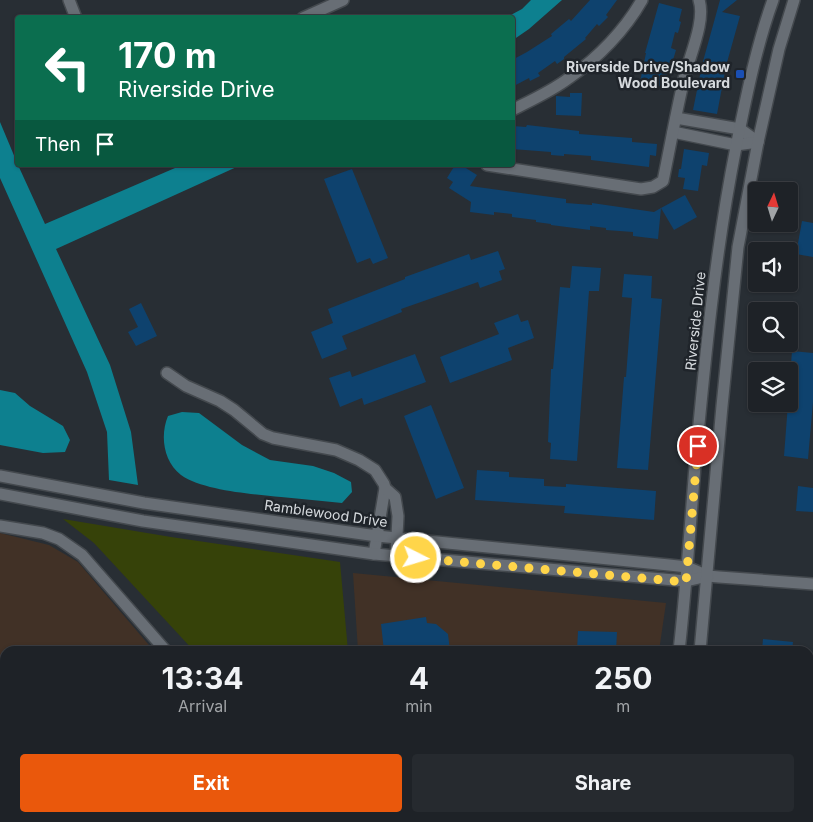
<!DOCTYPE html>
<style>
body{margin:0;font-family:Inter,sans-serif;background:#262a2f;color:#f1f3f6;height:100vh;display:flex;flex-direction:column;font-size:19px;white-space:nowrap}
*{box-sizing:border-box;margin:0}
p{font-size:16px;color:#a1a4a7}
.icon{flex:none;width:28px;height:28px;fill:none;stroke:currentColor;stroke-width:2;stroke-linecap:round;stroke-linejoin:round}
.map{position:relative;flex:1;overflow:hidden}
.sheet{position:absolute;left:0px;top:646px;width:814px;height:176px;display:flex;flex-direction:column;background:#1e2227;border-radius:15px 15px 0 0;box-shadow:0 1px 4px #0004,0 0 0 1px #3c3f44}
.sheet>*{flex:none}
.banner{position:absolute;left:15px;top:15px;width:500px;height:152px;border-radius:5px;box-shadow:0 1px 4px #0004,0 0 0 1px #3c3f44;background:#0b6e4f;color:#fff;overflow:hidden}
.needle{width:32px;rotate:4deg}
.fabs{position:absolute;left:748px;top:182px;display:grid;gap:10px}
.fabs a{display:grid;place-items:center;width:50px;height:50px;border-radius:5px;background:#1e2227;box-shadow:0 1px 4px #0004,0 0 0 1px #3c3f44;font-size:25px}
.pin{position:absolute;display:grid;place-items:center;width:42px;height:42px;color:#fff;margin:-21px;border:2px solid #fff;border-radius:50%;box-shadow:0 1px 5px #0007}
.me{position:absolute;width:55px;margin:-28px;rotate:95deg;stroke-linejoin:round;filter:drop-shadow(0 0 4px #0008)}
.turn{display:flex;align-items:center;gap:18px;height:105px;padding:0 20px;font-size:22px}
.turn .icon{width:65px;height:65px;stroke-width:2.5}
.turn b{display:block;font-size:35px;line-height:42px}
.then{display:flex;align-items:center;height:48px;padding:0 20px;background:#0003;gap:10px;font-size:19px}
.eta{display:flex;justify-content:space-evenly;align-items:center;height:85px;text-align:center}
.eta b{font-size:30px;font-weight:700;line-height:35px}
.primary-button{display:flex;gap:10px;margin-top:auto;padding:10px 20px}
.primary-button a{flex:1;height:58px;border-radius:5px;background:#ea580c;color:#fff;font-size:20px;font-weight:700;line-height:58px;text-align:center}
.primary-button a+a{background:#262a2f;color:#f1f3f6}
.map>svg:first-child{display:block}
</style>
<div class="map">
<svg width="813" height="822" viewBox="0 0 813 822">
<rect width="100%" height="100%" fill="#282e34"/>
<g fill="#413126">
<path d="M0 533 49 545 78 562 154 651H5V818H295L297 822H0Z"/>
<path d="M353 573 666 603 659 651H358Z"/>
<path d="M368 818H638L637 822H368Z"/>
</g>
<path fill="#364209" d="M63 519 171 537 340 562 348 651H194L94 543Z"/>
<g fill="#0d808f">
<path d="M531 0H562L529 29 513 40 512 18 507 17 522 9Z"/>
<path d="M0 122 18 165 45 224 182 165H241L56 249 110 365 131 432 138 485 109 480 107 432 87 372 0 178Z"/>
<path d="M0 390 15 393 30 406 63 426 70 440 65 452 43 453 0 445Z"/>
<path d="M182 412 199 413 242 445 270 460 313 466 334 473 351 482 352 492 342 503C322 501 302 499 281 497 253 494 204 491 181 475 163 461 160 435 168 416Z"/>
</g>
<g fill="#0e426e">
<path d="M590 0H617L606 15 608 17 599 26 597 24 585 38 586 39 564 57V59L557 64 555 61 538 73 540 76 530 81 529 78 512 87V60L527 52 552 36 551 34 569 19 571 21Z"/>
<path d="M720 0H737L722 12 740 16 726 66 717 114 693 110 702 65Z"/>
<path d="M659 3 682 9 679 21 681 22 678 33 675 32 671 48 676 50 673 60H670L664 87 640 82 646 53H645Z"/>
<path d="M570 93H582L581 116 556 115V96L570 97Z"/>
<path d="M527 125 579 131V134L632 138V142L657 144 656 156 650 155 649 167 591 160V156L564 154V156L551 155V152L512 149V126L526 127Z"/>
<path d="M684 149 709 153 707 166 702 165 698 191 683 189 685 178 678 177 679 169H681Z"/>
<path d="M455 165H461L477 175 470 186 566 199V203L592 205V203L654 212 661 208 658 239 633 236V232L606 230V228L590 226V230L551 225V224L536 222V220L512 217V214L494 212V215L470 212 471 202 449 188 453 182 447 178Z"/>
<path d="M352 169 388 258 373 264 370 258 357 263 324 179Z"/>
<path d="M685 195 697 217 674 230 661 208Z"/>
<path d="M802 221 813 223V257L796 254Z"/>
<path d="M498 251 505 269 499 271 502 280 480 288 478 282 401 309 402 312 342 336 347 349 322 359 311 332 333 323 328 309 405 279V277L469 254 471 260Z"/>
<path d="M572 266 601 268 599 291H589L577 461 550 459 551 443 548 442 551 369H553L560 287 570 288Z"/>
<path d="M624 274 652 276 651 298 662 299 648 470 617 468 624 377H626L632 298 622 297Z"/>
<path d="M141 303 157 336 136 346 128 332 138 327 129 309Z"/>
<path d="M518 314 521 322 528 320 534 338 508 348 512 360 450 383 440 357 499 334 494 323Z"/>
<path d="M792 351 813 353V402L808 459 784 456Z"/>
<path d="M415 354 426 382 364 405 362 398 340 407 329 378 350 371 352 377Z"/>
<path d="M431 405 464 488 436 499 404 416Z"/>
<path d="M477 470 509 472V477L544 479V486L566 487V484L656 491 654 520 564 513 565 506 475 500Z"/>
<path d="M798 486 813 488V512L796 511Z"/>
<path d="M426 617 427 623 436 624 448 634 450 651H384L381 624Z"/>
<path d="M578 631 617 632 616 651H577Z"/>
<path d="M763 639 793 642 792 651H762Z"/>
</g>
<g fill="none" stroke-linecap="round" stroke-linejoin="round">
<defs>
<g id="minor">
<path d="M69 0 76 18"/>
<path d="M303 18 343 0"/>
<path d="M512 110C532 100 552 91 569 78 598 58 625 30 642 0"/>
<path d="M676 118 740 129 758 142"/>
<path d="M673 132 736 145 758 142"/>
<path d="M487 165 641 189 653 187 663 181C670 147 676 113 684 79 689 57 706 21 699 0"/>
<path d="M167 373 186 386 220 401 234 410 263 434 273 438 336 450 359 460 375 470 384 484 385 488 374 554"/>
<path d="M0 476 144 503 377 536 669 565 687 567 708 576 719 577 813 584"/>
<path d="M385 488 395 497 398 516 396 556"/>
<path d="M0 494 143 521 374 554 686 581 708 576"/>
<path d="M0 526 43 533 59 539 82 555 166 651"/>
<path d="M679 651C686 590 690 528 695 466 705 359 715 252 736 147 746 98 756 47 773 0"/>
<path d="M700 651 722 406 738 247 758 142 779 49 794 0"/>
<path d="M312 818 315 822"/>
<path d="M653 822 654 818"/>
<path d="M677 822 678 818"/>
</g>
</defs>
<use href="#minor" stroke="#44494e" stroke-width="14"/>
<use href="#minor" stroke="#686e75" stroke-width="11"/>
</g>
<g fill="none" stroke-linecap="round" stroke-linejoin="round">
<path stroke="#ffd54a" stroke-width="9" stroke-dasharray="0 16.2" d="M416 558 686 582 698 446"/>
</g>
<rect fill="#1a4fb4" stroke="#1f242a" stroke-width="2" x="735" y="69" width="10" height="10" rx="2.5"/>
<g text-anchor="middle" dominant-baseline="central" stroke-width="5" stroke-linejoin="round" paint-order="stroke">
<g font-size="14" font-weight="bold" fill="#d6dade" stroke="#1f242a" text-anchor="end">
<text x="730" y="66">Riverside Drive/Shadow<tspan x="730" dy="16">Wood Boulevard</tspan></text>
</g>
<g font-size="14" fill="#d6dade" stroke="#1f242a">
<text transform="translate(695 321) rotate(-84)">Riverside Drive</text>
<text transform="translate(326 513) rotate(8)">Ramblewood Drive</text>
</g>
</g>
</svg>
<div class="fabs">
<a><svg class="needle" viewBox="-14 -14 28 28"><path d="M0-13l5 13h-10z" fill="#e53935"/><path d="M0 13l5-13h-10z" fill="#a1a4a7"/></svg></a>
<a><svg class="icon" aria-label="sound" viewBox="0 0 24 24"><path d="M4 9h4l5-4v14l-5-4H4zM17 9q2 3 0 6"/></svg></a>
<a><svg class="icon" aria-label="search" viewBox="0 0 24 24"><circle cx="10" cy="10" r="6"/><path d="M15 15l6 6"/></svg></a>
<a><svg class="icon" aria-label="layers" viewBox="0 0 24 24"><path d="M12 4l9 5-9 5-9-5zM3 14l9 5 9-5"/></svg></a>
</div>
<div class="pin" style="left:698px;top:446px;background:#d93025"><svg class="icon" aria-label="arrive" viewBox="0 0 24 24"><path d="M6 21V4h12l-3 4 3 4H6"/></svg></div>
<svg class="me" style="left:416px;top:558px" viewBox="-20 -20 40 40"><circle r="17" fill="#ffd54a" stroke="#fff" stroke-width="3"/><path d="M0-11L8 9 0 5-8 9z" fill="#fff"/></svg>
<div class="banner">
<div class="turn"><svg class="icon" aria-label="left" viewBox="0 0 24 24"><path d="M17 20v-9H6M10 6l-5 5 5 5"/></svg><div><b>170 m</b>Riverside Drive</div></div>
<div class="then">Then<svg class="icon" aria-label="arrive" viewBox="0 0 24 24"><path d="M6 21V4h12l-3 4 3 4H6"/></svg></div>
</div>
<section class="sheet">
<div class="eta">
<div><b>13:34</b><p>Arrival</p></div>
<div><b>4</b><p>min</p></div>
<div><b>250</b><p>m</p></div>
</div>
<div class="primary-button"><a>Exit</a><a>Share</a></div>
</section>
</div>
